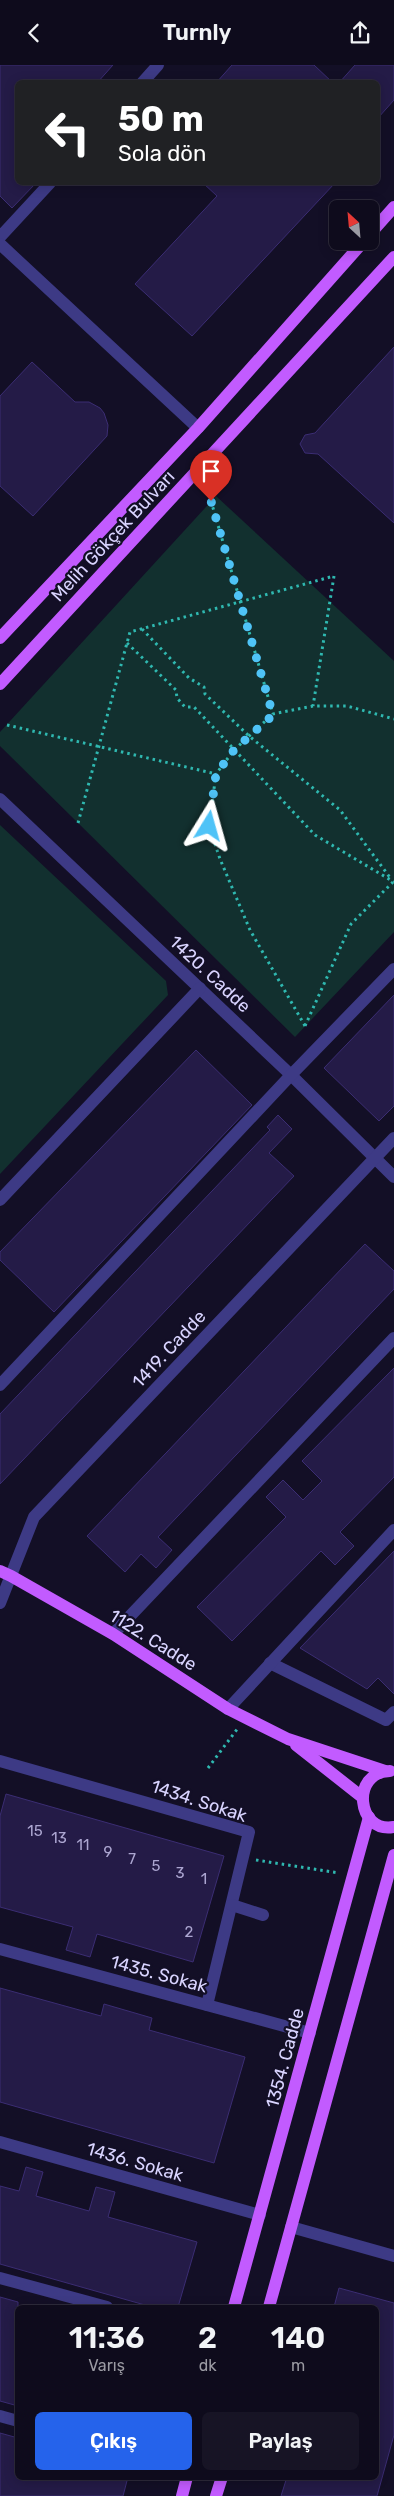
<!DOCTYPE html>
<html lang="tr">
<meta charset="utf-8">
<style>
body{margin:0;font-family:Rubik,sans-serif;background:#171425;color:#f1f3f6;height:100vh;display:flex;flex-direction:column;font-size:19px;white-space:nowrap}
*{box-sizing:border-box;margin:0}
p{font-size:16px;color:#9b9ba3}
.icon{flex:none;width:28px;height:28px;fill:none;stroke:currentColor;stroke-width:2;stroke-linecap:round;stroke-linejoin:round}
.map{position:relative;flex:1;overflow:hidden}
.drawer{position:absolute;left:15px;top:2240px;width:364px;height:175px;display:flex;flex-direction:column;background:#0e0b1c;border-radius:8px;box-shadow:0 2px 12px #0003,0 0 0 1px #2e2b3b}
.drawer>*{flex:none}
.banner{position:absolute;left:15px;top:15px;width:365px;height:105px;border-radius:8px;box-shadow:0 2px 12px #0003,0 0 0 1px #2e2b3b;background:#202124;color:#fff;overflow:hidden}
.needle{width:32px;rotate:334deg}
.buttons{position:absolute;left:329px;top:135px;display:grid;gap:10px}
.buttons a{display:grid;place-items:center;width:50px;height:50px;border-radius:8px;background:#0e0b1c;box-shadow:0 2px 12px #0003,0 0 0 1px #2e2b3b;font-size:25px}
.pin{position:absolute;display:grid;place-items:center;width:42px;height:42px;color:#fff;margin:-51px -21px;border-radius:50% 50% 50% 0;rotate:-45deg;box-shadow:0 0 5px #0007}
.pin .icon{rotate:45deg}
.me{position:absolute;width:55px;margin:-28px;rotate:8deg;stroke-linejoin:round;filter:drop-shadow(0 0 4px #0008)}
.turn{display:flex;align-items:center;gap:18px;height:105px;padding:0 20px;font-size:22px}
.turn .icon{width:65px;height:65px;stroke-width:2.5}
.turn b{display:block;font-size:35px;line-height:42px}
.eta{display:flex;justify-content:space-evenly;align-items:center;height:85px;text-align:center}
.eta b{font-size:30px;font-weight:600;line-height:35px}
.action{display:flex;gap:10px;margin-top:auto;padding:10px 20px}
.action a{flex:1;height:58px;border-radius:8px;background:#2563eb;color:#fff;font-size:20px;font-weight:600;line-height:58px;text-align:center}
.action a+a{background:#171425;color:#f1f3f6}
header{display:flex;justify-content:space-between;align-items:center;height:65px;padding:0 20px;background:#0e0b1c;font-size:22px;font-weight:600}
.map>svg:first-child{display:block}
</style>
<header><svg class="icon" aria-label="back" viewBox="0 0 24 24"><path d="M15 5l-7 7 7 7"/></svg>Turnly<svg class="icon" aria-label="share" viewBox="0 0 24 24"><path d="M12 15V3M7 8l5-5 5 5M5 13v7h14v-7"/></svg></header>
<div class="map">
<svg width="394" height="2431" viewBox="0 0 394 2431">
<rect width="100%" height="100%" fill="#130f26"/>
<g fill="#12302f">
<path d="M216 431 394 596V867L295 972 0 681V667Z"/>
<path d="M0 760 166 916 168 930 0 1109Z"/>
</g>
<g fill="#241b47" stroke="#3b2d73">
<path d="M0 0H113L97 18H18V118H36L12 143 0 131Z"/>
<path d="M232 0H314L333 18H216Z"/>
<path d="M355 0H394V35L378 53V18H339Z"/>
<path d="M203 118H335L192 271 135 219 217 131Z"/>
<path d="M394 282V458L318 389 305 388 300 379 305 370 315 368Z"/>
<path d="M32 297 75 337H89L100 343 104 348 108 360 107 371 33 451 0 421V331Z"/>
<path d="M394 930V1041L379 1056 324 1003Z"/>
<path d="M196 985 252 1040 54 1247 0 1195V1187Z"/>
<path d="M278 1050 292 1064 269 1088 294 1111 0 1419V1349L270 1065 267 1062Z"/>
<path d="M365 1179 394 1206V1224L158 1472 172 1485 156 1503 141 1489 125 1507 87 1471Z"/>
<path d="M394 1303V1412L340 1467 354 1481 335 1500 321 1486 232 1576 197 1542 286 1452 266 1432 283 1415 303 1435 322 1416 302 1396Z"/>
<path d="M394 1486V1629L378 1613 367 1624 300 1583Z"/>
<path d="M6 1729 224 1791 193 1897 97 1869 90 1892 66 1885 73 1862 0 1842V1751Z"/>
<path d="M0 1923 101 1951 104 1939 152 1953 149 1965 245 1992 214 2098 0 2037Z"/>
<path d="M26 2102 43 2107 36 2131 89 2146 96 2122 115 2127 108 2152 197 2177 178 2242H152L0 2199V2121L19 2126Z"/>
<path d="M339 2223 394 2238V2370L377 2431H281L287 2412H376V2242H334Z"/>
<path d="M0 2232 18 2237V2341L0 2336Z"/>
<path d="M0 2368 18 2373V2412H128L123 2431H0Z"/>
</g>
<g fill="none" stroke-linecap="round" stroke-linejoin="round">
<g stroke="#2fb8b0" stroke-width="3" stroke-dasharray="2.5 4" stroke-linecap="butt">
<path d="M211 436 273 649"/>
<path d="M142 564 189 613 204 622 205 629 249 671 340 745 391 814"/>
<path d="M127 578 176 625 177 633 185 642H194L315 770 394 817"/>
<path d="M7 660 216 709"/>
<path d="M78 758 130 567 334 511 313 641"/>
<path d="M305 961 250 865 220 794 209 761 216 709 234 685 273 649 313 641H347L394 654"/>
<path d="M305 961 351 859 393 817"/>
<path d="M208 1703 238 1663"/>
<path d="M256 1795 339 1808"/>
</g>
<g stroke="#3d3a85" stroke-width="12">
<path d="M142 18 158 0"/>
<path d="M0 172 50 118"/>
<path d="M0 179 198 363"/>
<path d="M0 734 291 1010 394 1112"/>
<path d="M0 1135 200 923"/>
<path d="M0 1320 291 1010 394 904"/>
<path d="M0 1538 34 1452 394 1073"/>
<path d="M113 1569 394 1273"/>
<path d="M270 1598 386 1655 394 1647"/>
<path d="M228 1644 394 1465"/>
<path d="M0 1696 249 1767 207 1940"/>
<path d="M232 1840 263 1850"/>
<path d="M0 1884 310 1968"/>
<path d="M0 2077 260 2150"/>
<path d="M291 2162 394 2191"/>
<path d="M0 2213 107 2242"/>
<path d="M0 2351 18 2356"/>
</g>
<g stroke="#c25bff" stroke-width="12">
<path d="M370 169 394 142"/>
<path d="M0 573 198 363 364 176"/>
<path d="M0 619 394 192"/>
<path d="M0 1506 11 1511 113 1569 228 1644 288 1674 385 1706"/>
<path d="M296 1680 362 1732"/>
<path d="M390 1706C350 1707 357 1769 394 1762"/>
<path d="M234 2242 369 1752"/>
<path d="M269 2242 394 1790"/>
<path d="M182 2431 187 2412"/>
<path d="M216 2431 222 2412"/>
</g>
</g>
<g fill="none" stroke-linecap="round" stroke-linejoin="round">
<path stroke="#4fc3f7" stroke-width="9" stroke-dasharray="0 16.2" d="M209 761 216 709 234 685 273 650 211 436"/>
</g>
<g text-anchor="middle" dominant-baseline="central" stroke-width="4.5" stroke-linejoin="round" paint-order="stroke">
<g font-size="15" fill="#aca6d1">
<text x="35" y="1766">15</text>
<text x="59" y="1773">13</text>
<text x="83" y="1780">11</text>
<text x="108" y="1787">9</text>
<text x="132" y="1794">7</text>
<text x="156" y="1801">5</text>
<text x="180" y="1808">3</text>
<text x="204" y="1814">1</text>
<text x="189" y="1867">2</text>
</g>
<g font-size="18" fill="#d9d4ff" stroke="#130f26">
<text transform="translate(113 471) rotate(-47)">Melih Gökçek Bulvarı</text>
<text transform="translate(210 909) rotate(43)">1420. Cadde</text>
<text transform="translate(169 1284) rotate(-47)">1419. Cadde</text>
<text transform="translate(153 1575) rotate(32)">1122. Cadde</text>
<text transform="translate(199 1736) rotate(18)">1434. Sokak</text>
<text transform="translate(159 1909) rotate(15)">1435. Sokak</text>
<text transform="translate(285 1993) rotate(-75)">1354. Cadde</text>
<text transform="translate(135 2097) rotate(16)">1436. Sokak</text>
</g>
</g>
</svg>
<div class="buttons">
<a><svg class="needle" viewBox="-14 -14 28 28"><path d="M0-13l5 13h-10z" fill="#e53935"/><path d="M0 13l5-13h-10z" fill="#9b9ba3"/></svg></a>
</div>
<div class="pin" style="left:211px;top:436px;background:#d93025"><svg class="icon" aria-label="arrive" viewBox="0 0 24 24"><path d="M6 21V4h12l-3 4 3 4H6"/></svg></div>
<svg class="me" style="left:209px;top:761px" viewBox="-20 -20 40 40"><path d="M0-17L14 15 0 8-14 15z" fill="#4fc3f7" stroke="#fff" stroke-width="4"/></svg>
<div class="banner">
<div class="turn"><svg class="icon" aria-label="left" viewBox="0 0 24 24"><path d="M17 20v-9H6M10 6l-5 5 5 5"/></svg><div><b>50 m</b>Sola dön</div></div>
</div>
<section class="drawer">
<div class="eta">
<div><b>11:36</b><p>Varış</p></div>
<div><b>2</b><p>dk</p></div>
<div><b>140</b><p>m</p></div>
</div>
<div class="action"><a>Çıkış</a><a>Paylaş</a></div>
</section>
</div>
